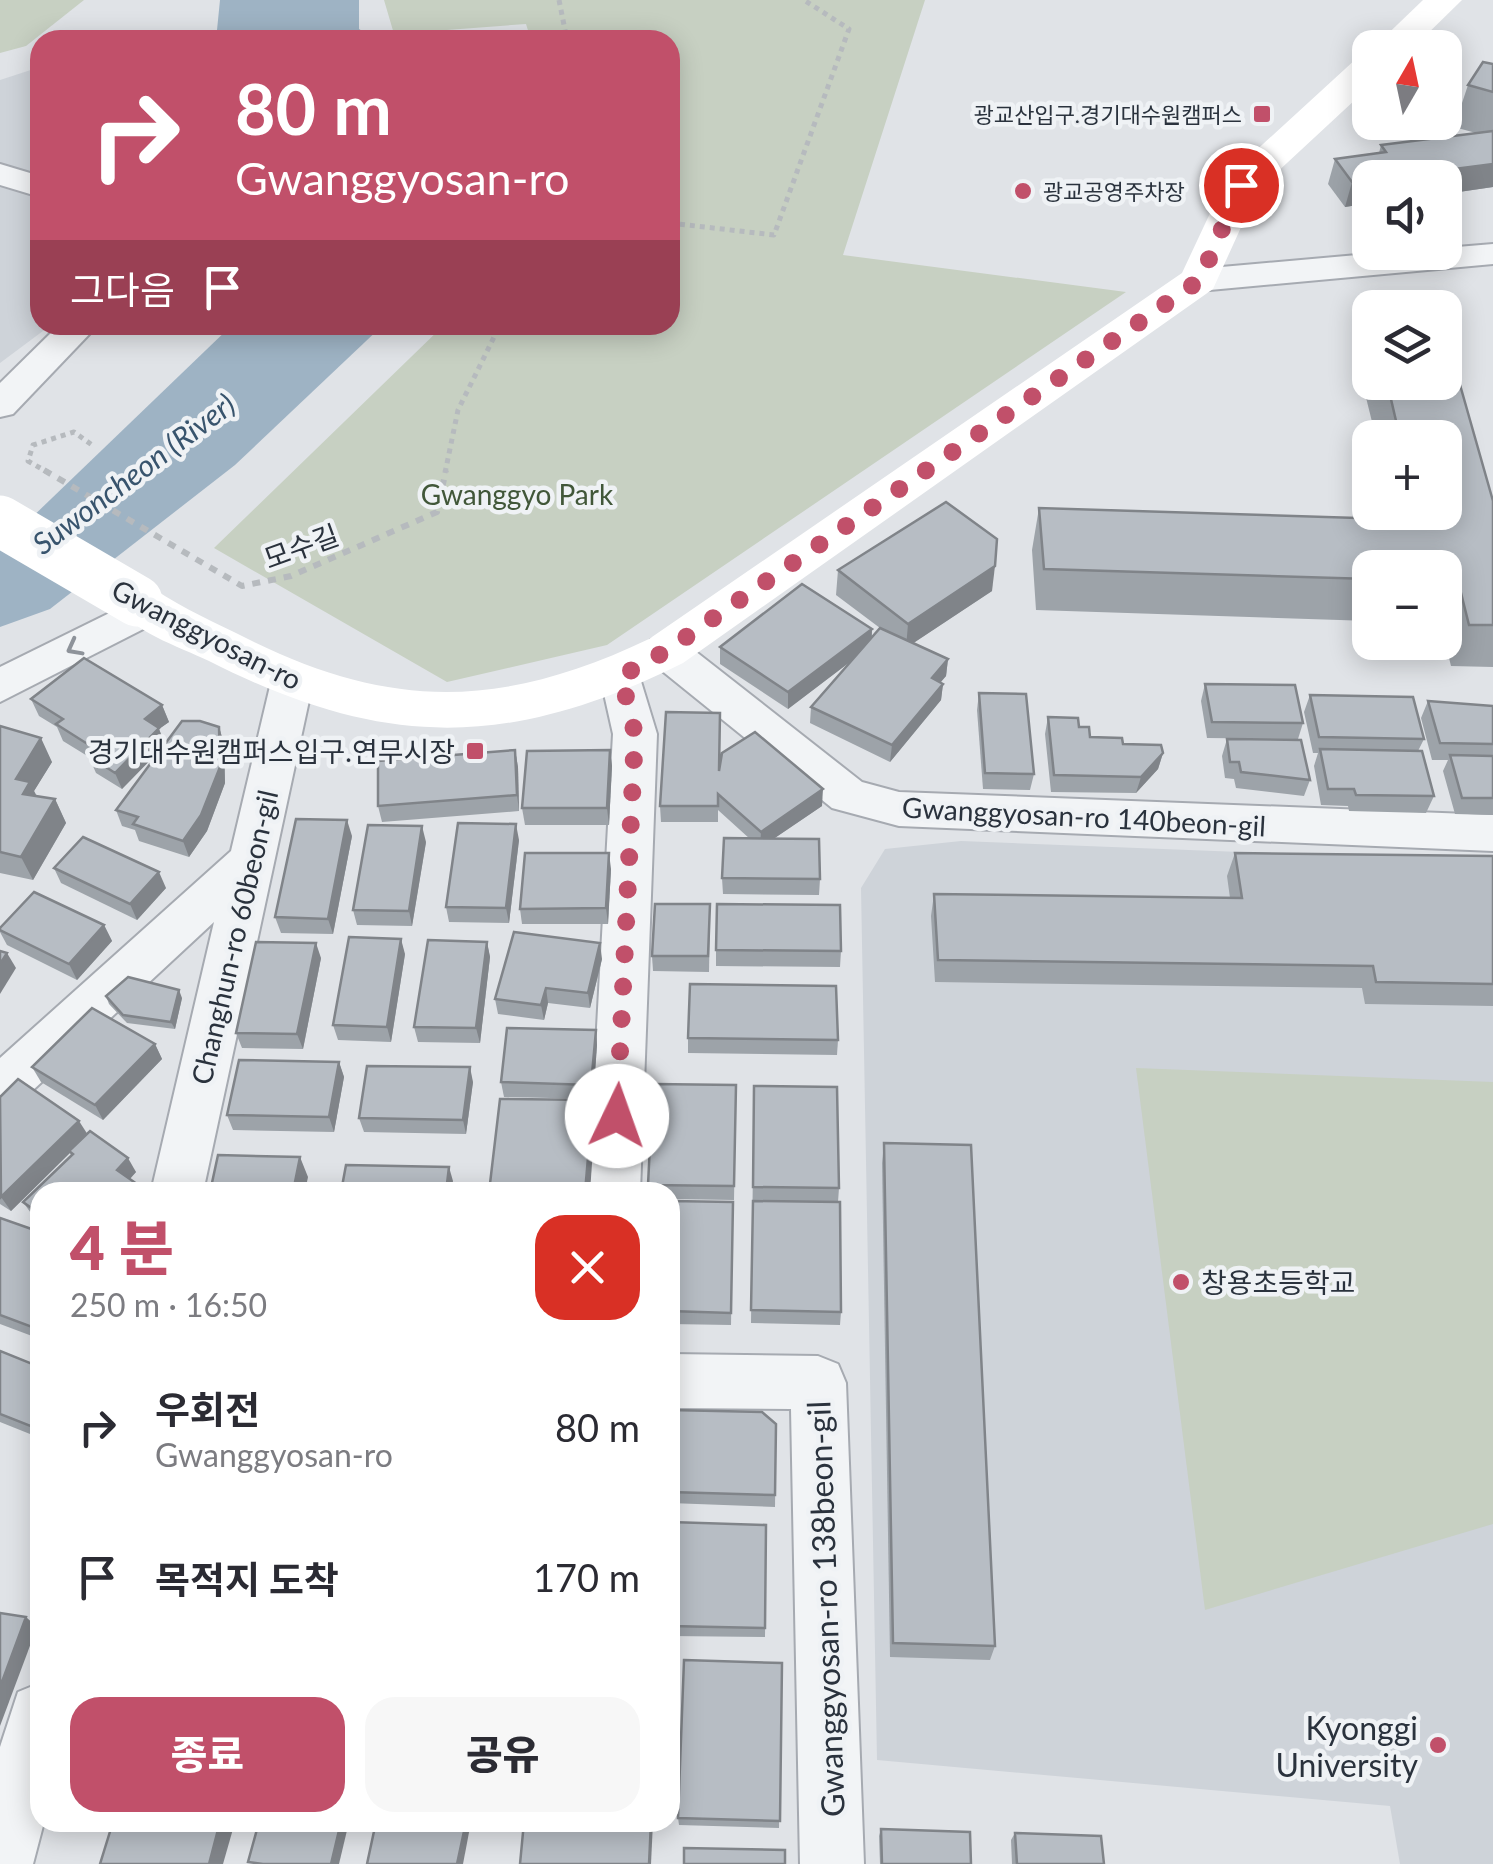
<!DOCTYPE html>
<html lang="ko">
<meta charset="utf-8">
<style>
body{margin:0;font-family:Lato,"Noto Sans KR",sans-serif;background:#f7f7f7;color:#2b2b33;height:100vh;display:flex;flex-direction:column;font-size:38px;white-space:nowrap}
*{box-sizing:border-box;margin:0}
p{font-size:32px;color:#7c7c81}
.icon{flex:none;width:55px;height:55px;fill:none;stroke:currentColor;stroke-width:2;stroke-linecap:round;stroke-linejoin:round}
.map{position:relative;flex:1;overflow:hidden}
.drawer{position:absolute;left:30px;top:1182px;width:650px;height:650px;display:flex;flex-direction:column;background:#fff;border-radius:30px;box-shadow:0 5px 25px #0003}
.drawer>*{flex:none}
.guide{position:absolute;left:30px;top:30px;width:650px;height:305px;border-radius:30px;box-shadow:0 5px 25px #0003;background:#c1506a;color:#fff;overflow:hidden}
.needle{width:65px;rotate:9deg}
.fabs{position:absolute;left:1352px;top:30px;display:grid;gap:20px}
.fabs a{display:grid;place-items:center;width:110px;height:110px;border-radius:20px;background:#fff;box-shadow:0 5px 25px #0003;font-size:50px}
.pin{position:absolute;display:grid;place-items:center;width:85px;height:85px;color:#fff;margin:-42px;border:5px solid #fff;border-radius:50%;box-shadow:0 2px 10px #0007}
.me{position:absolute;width:110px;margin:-55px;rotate:3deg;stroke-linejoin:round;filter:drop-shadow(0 0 8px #0008)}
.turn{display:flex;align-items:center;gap:35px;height:210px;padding:0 40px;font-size:45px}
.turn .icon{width:130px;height:130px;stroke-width:2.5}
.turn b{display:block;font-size:70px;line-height:85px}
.then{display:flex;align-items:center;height:95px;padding:0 40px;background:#0003;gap:20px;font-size:38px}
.round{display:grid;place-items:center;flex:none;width:105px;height:105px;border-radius:30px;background:#f7f7f7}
.summary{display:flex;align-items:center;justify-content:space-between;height:170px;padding:0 40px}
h1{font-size:60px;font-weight:800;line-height:75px;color:#c1506a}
.button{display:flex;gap:20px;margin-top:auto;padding:20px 40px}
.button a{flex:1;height:115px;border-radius:30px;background:#c1506a;color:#fff;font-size:40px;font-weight:800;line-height:115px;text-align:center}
.button a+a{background:#f7f7f7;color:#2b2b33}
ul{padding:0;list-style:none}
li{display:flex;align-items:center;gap:30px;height:150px;padding:0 40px}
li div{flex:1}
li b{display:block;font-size:38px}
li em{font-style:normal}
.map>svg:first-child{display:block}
</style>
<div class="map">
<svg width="1493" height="1864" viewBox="0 0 1493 1864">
<rect width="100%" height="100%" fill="#e0e3e7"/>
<g fill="#ced3d9">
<path d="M40 67V325H51L0 363V80Z"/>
<path d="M961 841 1493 862V1864H1400L1390 1806 877 1760 861 888 885 849Z"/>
</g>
<g fill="#c7d0c2">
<path d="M0 0H84L26 46 0 53Z"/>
<path d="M384 0H925L843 255 1126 292 607 645 447 682 214 548 444 325H670V40H531L526 24 394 34Z"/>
<path d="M1136 1068 1493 1082V1524L1205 1610Z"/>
</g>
<g fill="#9eb3c4">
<path d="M220 0H359V29L377 40H216Z"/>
<path d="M232 325H383L235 465 50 609 0 627V548Z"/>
</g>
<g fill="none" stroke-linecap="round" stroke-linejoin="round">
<defs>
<g id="street">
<path d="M0 164 40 176V197L0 185Z"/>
<path d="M1493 244V264L1199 291 1186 288 1181 280 1186 272 1199 269 1391 252H1445V248Z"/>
<path d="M59 325H98L13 414 0 417V383Z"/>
<path d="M148 594 163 599 169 609 163 619 0 702V667Z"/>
<path d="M666 636 681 640 862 782 899 792 1493 815V851L899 826 832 808 651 662 645 651 651 640Z"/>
<path d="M621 660 636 665 657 734 640 1192H588L613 734 600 676 606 665Z"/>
<path d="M292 666 307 671 313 682 203 1192H151L214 922 18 1104 0 1111V1058L231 851 271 682 277 671Z"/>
<path d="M670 1354 818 1356 838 1364 846 1383 864 1864H800L791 1409 670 1408Z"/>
<path d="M40 1683V1822H44L33 1864H0V1747L18 1692Z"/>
</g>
</defs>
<use href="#street" stroke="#a6aab1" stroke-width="4"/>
<g stroke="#b6babe" stroke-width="5" stroke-dasharray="5 5" stroke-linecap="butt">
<path d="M559 0 567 40"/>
<path d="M670 223 774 235 849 29 804 0"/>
<path d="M49 473 28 461 33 445 74 432 92 445"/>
<path d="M445 473 458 410 500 325"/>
</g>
<path stroke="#b6babe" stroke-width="6" stroke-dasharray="8 8" stroke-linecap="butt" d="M44 470 242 586 291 576 437 512 446 470"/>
<use href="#street" fill="#f2f4f6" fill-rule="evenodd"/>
<g fill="#fff" fill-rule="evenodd">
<path d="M1423 0H1462L1413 48H1373Z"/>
<path d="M1370 55V86L1258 190 1213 289 683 663C508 750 382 749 209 661 178 646 131 632 113 601L120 589 137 584 154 589C184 609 216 623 248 639 392 711 504 708 649 639L1182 273 1227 177 1357 58Z"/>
</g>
<path stroke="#fff" stroke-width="51" d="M0 521 137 601"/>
</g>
<g fill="#9da3a9">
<path d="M1493 64V187L1445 194V178H1370V203L1345 207 1328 184 1335 159 1379 153 1381 145 1476 133 1454 127 1468 85Z"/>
<path d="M1369 311 1370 382H1445L1493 501V667L1451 666 1445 642V568H1370V621L1036 610 1032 550 1039 508 1395 519 1393 512H1445V438H1376L1355 353Z"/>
<path d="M838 570 992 591 913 643 948 659 946 676 940 682 943 684 941 700 890 762 810 723 811 707 851 661 788 709 720 664V647L872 629V637L880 628 836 595Z"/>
<path d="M1205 684 1303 723 1298 739 1207 738 1201 701Z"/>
<path d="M979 693 1034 774 1030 790 983 789 977 710Z"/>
<path d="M1310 695 1424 739 1418 751 1434 796 1426 813 1349 811 1348 806 1321 805 1314 766 1318 753H1313L1304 712Z"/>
<path d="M31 699 162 705 169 722 159 729 165 744 219 727 224 744 225 783 207 831 189 857 139 841 135 830 122 826 116 810 161 749 122 789 96 773 89 757 63 741 57 727 39 716Z"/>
<path d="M1428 701 1493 706V815L1455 814 1443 771 1448 760H1432L1421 718Z"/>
<path d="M1048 717 1090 737 1163 753 1158 769 1136 793 1051 792 1045 734Z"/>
<path d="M0 726 52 762 34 791 37 796 55 799 66 823 33 880 0 873Z"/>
<path d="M1227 739 1310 780 1304 796 1236 788 1234 779 1225 778 1222 756Z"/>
<path d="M515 750 518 767 519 811 382 822 378 806Z"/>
<path d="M610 750 612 766 609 825H525L522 808Z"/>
<path d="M720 766 822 806 773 839 820 879 819 895 723 894 722 878 750 839 718 810V822H661L660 806Z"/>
<path d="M352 836 333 934 281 933 275 917Z"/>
<path d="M519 840 509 923 449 922 446 907Z"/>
<path d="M426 842 412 926 357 925 353 910Z"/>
<path d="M1235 853 1493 856V1006L1365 1004 1362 988 935 982 931 916 934 894 1230 898 1227 876Z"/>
<path d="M54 868 166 888 137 920 61 883Z"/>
<path d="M611 869 608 924H522L520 909Z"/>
<path d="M710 920 709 972 653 971 652 956Z"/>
<path d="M104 925 112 941 77 980 7 945 0 932V928Z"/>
<path d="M487 942 490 957 480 1043 418 1042 414 1027Z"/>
<path d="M716 950 841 951 840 967 716 966Z"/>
<path d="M405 954 391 1042 338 1040 333 1025Z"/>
<path d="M321 958 303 1049 242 1048 236 1033Z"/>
<path d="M602 959 590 1008 548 1003 544 1020 498 1014 495 999Z"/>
<path d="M106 996 182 998 175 1029 127 1023 109 1004Z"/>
<path d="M596 1030 597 1045 593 1099 504 1097 501 1082Z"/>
<path d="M688 1038 838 1040 837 1055 688 1053Z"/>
<path d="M155 1044 162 1059 103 1120 41 1082 32 1067Z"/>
<path d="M339 1062 344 1077 334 1132 233 1130 227 1115Z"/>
<path d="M473 1082 466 1134 364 1132 359 1118Z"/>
<path d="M736 1085 734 1200 670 1199V1192H649L648 1185Z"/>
<path d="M754 1086 839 1188 838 1202 841 1312 840 1325 751 1323Z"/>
<path d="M0 1097 87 1134 136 1172 130 1179 137 1184 142 1192H40V1221L33 1216 23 1202 71 1155 70 1153 11 1211 0 1204Z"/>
<path d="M884 1143 995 1646 990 1660 890 1657 882 1163Z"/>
<path d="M670 1201 733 1202 731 1325 670 1324Z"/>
<path d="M0 1218 40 1232V1339L0 1324Z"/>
<path d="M0 1351 40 1367V1438L0 1422Z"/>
<path d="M670 1410 776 1424 775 1507 670 1503Z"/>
<path d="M670 1522 766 1525 765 1637 670 1636Z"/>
<path d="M782 1663 779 1828 679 1825 678 1818Z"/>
<path d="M881 1829 971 1864H880L879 1836Z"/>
<path d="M1015 1833 1104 1864H1012L1011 1840Z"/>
</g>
<g fill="#808489">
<path d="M1493 164V187L1445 194V178H1385Z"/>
<path d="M1370 180V203L1345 207 1352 182Z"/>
<path d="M995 566 992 591 906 648 908 624Z"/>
<path d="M872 629 871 646 788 709V692Z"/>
<path d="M948 659 946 676 930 695 932 678Z"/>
<path d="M943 684 941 700 890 762 892 745Z"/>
<path d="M162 705 169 722 159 729 165 745 122 789 115 773 145 719Z"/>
<path d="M219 727 224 744 225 783 207 831 189 857 183 841Z"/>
<path d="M41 738 52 762 34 791 41 806 35 817 16 779Z"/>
<path d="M515 750 518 767 519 811 517 795Z"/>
<path d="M610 750 612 766 609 825 607 808Z"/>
<path d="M1163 753 1158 769 1136 793 1141 777Z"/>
<path d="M823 789 822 806 760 848 761 832Z"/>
<path d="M55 799 66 823 33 880 21 857Z"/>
<path d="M347 820 352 836 333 934 328 919Z"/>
<path d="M516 824 519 840 509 923 506 908Z"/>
<path d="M422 826 426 842 412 926 409 911Z"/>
<path d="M609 853 611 869 608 924 606 908Z"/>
<path d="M159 872 166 888 137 920 130 904Z"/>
<path d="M104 925 112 941 77 980 69 964Z"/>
<path d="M401 939 405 954 391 1042 387 1027Z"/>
<path d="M487 942 490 957 480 1043 476 1028Z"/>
<path d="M316 943 321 958 303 1049 297 1034Z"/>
<path d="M600 943 602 959 590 1008 588 993Z"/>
<path d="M7 953 16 968 0 994V964Z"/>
<path d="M546 988 548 1003 544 1020 541 1005Z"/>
<path d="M179 990 182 998 175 1029 171 1022Z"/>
<path d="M596 1030 597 1045 593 1099 591 1085Z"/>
<path d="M155 1044 162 1059 103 1120 95 1105Z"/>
<path d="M339 1062 344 1077 334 1132 329 1117Z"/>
<path d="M470 1067 473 1082 466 1134 463 1120Z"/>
<path d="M593 1100 595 1121 590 1192H585Z"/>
<path d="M79 1121 88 1135 11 1211 1 1197Z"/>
<path d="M300 1157 308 1177 305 1192H293Z"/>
<path d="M128 1158 136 1172 125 1184 117 1170Z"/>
<path d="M449 1167 453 1181 451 1192H446Z"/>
<path d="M137 1184 142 1192H128Z"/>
<path d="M26 1617 37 1627 0 1726V1687Z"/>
<path d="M220 1822H235L223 1864H209Z"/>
<path d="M341 1822H349L339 1864H331Z"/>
<path d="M466 1822H471L463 1864H457Z"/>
<path d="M651 1822H653L651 1864H649Z"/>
</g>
<g fill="#b7bdc4" stroke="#808489" stroke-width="2.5">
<path d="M1483 62 1493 64V92L1468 85Z"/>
<path d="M1493 131V164L1385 178H1370V180L1352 182 1335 159 1386 152 1381 145Z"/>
<path d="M1445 332 1493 501V625H1469L1458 581H1445V568H1370V579L1044 569 1039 508 1421 520 1419 512H1445V438H1400L1387 382H1445Z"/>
<path d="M946 502 997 539 995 566 908 624 838 570Z"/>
<path d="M802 584 872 629 788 692 720 647Z"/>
<path d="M880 628 948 659 932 678 943 684 892 745 811 707Z"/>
<path d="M84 658 162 705 145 719 159 728 115 773 89 756 97 750 56 724 63 719 31 699Z"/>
<path d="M1205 684 1295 685 1303 723 1212 722Z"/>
<path d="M979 693 1026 694 1034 774 985 773Z"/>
<path d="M1310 695 1413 697 1424 739 1319 737Z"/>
<path d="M1428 701 1493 706V744L1440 743Z"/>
<path d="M666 712 720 713 719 771 722 753 755 732 823 789 761 832 718 794V806H660Z"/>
<path d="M1048 717 1078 718 1079 727H1089L1090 737 1122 738 1123 744 1161 745 1163 753 1141 777 1054 775Z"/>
<path d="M182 721H200L219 727 220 767 201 815 183 841 133 824 138 817 116 810Z"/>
<path d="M0 726 41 738 16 779 30 782 23 794 55 799 21 857 0 852Z"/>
<path d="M1227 739 1301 740 1310 780 1241 772 1239 762H1230Z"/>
<path d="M1320 749 1422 751 1434 796 1356 795 1354 789H1328Z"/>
<path d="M515 750 517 795 378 806V761Z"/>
<path d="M610 750 607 808H522L527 751Z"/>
<path d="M1450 755 1493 756V798H1462Z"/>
<path d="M296 819 347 820 328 919 275 917Z"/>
<path d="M458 823 516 824 506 908 446 907Z"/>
<path d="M368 825 422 826 409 911 353 910Z"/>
<path d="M83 837 159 872 130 904 54 868Z"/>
<path d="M724 838 819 839 820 879 722 878Z"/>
<path d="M525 853H609L606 908 520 909Z"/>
<path d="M1235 853 1493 856V984L1376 982 1373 966 938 960 934 894 1242 898Z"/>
<path d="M34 892 104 925 69 964 0 930V928Z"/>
<path d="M655 904H710L708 956H652Z"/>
<path d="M717 904 840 905 841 951 716 950Z"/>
<path d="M514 932 600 943 588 993 546 988 541 1005 495 999Z"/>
<path d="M349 937 401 939 387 1027 333 1025Z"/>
<path d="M428 940 487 942 476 1028 414 1027Z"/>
<path d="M256 942 316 943 297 1034 236 1033Z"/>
<path d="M0 951 7 953 0 964Z"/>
<path d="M128 977 179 990 171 1022 123 1015 106 996Z"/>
<path d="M690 984 836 986 838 1040 688 1038Z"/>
<path d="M92 1008 155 1044 95 1105 32 1067Z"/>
<path d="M507 1028 596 1030 591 1085 501 1082Z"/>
<path d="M239 1060 339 1062 329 1117 227 1115Z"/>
<path d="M367 1066 470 1067 463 1120 359 1118Z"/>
<path d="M18 1079 79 1121 1 1197 0 1097Z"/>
<path d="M653 1084 736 1085 734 1186 648 1185Z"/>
<path d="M754 1086 837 1087 839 1188 753 1187Z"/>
<path d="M500 1099 593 1100 585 1192H489Z"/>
<path d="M90 1131 128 1158 117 1170 137 1184 128 1192H40V1214L23 1202 73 1154 69 1151Z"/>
<path d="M884 1143 971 1145 995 1646 893 1643Z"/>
<path d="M218 1155 300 1157 293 1192H210Z"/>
<path d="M346 1165 449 1167 446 1192H341Z"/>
<path d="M670 1201 733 1202 731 1313 670 1311Z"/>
<path d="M753 1201 840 1202 841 1312 751 1310Z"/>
<path d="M0 1218 40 1232V1330L0 1315Z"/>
<path d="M0 1351 40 1367V1425L38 1429 0 1414Z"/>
<path d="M670 1410 762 1412 776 1424 775 1495 670 1492Z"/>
<path d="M670 1522 766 1525 765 1628 670 1626Z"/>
<path d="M0 1613 26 1617 0 1687Z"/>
<path d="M684 1660 782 1663 780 1821 678 1818Z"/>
<path d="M113 1822H220L209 1864H100Z"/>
<path d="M259 1822H341L331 1864H263L248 1862Z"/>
<path d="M376 1822H466L457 1864H367Z"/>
<path d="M524 1822H651L649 1864H520Z"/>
<path d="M881 1829 970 1832 971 1864H882Z"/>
<path d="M1015 1833 1101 1836 1104 1864H1017Z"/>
<path d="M684 1848 785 1850V1864H684Z"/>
</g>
<defs><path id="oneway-chevron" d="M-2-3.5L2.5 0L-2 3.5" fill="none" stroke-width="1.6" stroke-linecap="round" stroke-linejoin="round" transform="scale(2.5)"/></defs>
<use stroke="#8e939a" href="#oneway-chevron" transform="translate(74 648) rotate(152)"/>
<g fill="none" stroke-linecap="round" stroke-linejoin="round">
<path stroke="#c1506a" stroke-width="18" stroke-dasharray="0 32.4" d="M617 1116 635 734 621 676 666 651 1200 280 1241 185"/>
</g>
<g fill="#c1506a" stroke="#eff2f5" stroke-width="4">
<rect x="1252" y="104" width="20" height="20" rx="5"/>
<circle cx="1023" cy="191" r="10"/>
<rect x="465" y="741" width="20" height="20" rx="5"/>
<circle cx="1181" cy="1282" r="10"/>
<circle cx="1438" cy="1745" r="10"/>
</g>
<g text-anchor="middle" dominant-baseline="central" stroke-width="9" stroke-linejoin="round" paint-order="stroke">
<g font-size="22" fill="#2a323d" stroke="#eff2f5" text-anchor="end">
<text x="1242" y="114">광교산입구.경기대수원캠퍼스</text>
<text x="1043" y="191" text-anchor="start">광교공영주차장</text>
</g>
<g font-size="28" fill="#415739" stroke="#eff2f5">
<text x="517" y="494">Gwanggyo Park</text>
</g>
<g font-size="28" fill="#2a323d" stroke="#eff2f5">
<text transform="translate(301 546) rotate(-20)">모수길</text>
<text transform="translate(207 634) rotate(27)">Gwanggyosan-ro</text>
<text transform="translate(1084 816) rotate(3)">Gwanggyosan-ro 140beon-gil</text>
<text transform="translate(234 937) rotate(-77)">Changhun-ro 60beon-gil</text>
</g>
<g font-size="28" fill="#2a323d" stroke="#eff2f5" text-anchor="end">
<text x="455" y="751">경기대수원캠퍼스입구.연무시장</text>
<text x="1201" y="1282" text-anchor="start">창용초등학교</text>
</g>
<g font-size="30" font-style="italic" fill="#38546d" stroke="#eff2f5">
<text transform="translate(133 473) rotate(-37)">Suwoncheon (River)</text>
</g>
<g font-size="32" fill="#2a323d" stroke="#eff2f5">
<text transform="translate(825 1609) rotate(-92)">Gwanggyosan-ro 138beon-gil</text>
</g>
<g font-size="32" fill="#2a323d" stroke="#eff2f5" text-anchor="end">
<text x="1418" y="1727">Kyonggi<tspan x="1418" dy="37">University</tspan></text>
</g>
</g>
</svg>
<div class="fabs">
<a><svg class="needle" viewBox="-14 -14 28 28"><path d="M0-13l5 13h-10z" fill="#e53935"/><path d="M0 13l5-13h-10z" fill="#7c7c81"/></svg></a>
<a><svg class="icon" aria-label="sound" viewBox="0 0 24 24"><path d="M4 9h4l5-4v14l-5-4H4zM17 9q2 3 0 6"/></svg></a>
<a><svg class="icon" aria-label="layers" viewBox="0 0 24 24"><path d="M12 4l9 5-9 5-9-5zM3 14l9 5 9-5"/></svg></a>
<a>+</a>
<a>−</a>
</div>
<div class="pin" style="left:1241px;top:185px;background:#d93025"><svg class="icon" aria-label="arrive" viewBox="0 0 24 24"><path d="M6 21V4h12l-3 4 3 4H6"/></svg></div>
<svg class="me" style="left:617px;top:1116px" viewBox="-20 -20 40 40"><circle r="19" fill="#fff"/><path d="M0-13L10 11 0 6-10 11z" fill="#c1506a"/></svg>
<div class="guide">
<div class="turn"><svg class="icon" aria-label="right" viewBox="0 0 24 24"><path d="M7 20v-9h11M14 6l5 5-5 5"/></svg><div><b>80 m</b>Gwanggyosan-ro</div></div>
<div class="then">그다음<svg class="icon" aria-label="arrive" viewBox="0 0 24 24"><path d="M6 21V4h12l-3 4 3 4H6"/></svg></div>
</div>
<section class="drawer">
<div class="summary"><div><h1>4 분</h1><p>250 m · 16:50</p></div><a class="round" style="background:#d93025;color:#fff"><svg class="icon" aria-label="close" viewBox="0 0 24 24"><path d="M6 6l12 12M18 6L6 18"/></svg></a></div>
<ul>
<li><svg class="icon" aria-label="right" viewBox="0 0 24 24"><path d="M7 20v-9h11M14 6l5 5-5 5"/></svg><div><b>우회전</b><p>Gwanggyosan-ro</p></div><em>80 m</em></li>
<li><svg class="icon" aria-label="arrive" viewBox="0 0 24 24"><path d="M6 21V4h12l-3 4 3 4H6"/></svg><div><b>목적지 도착</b></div><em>170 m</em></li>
</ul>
<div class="button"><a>종료</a><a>공유</a></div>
</section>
</div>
